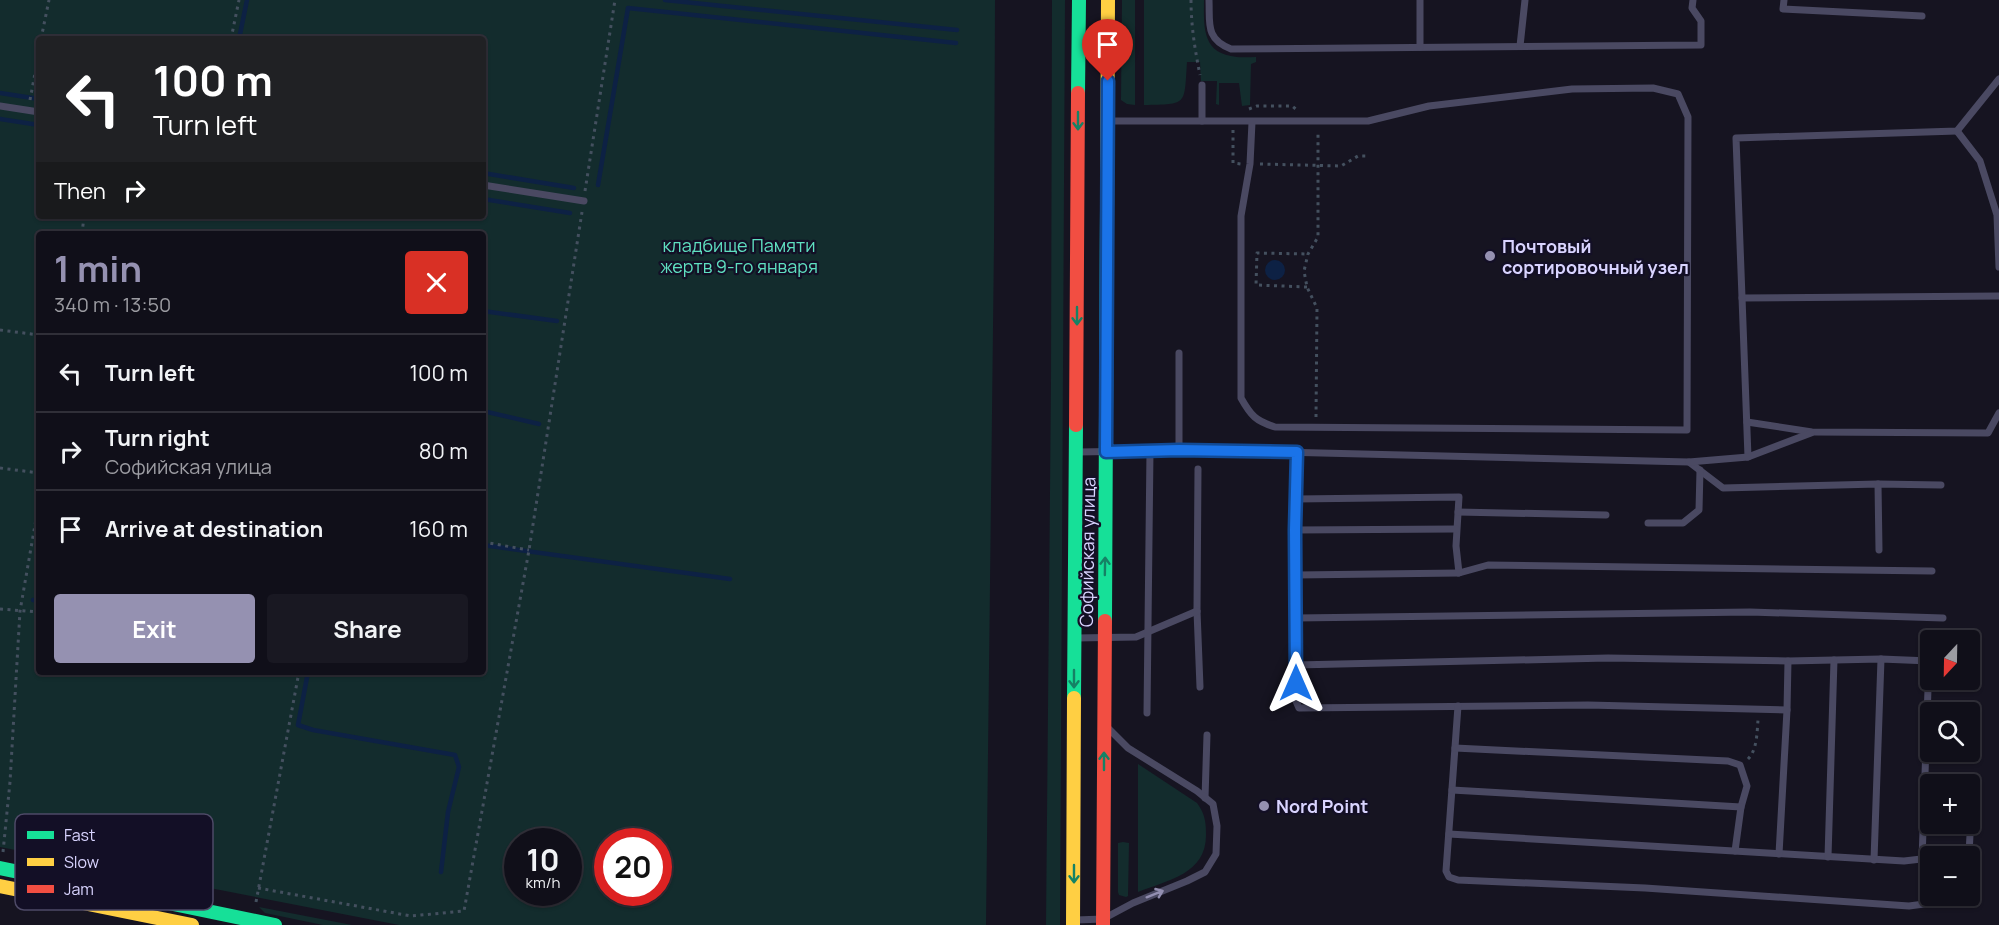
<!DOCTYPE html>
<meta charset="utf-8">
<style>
body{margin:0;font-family:Manrope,sans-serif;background:#191822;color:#f1f3f6;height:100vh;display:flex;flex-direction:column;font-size:22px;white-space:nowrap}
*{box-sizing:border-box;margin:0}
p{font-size:20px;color:#9c9ca2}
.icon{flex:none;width:33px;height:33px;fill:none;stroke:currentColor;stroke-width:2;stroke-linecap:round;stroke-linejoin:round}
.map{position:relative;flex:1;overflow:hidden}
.side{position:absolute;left:36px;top:231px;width:450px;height:444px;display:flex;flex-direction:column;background:#100f19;border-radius:6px;box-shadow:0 2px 4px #0004,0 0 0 2px #302f38}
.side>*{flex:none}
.top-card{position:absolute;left:36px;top:36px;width:450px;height:183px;border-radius:6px;box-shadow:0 2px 4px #0004,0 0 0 2px #302f38;background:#202124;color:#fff;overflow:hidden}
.needle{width:39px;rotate:202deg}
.tools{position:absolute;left:1920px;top:630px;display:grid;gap:12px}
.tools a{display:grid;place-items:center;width:60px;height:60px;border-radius:6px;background:#100f19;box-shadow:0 2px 4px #0004,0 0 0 2px #302f38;font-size:30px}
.speed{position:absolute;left:504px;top:828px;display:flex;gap:12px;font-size:30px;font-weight:700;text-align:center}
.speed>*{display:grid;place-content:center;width:78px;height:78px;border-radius:50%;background:#100f19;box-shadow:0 2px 4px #0004,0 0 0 2px #302f38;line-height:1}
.speed small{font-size:15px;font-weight:400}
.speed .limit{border:9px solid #d22;background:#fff;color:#111}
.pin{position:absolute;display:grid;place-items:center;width:51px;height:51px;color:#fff;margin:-62px -26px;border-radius:50% 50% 50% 0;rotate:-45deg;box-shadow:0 0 6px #0007}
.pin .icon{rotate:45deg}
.me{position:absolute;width:66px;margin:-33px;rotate:0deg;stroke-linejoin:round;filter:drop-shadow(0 0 4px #0008)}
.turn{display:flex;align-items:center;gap:21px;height:126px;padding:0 18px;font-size:27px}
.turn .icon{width:78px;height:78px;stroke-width:2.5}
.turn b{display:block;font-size:42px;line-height:51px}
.then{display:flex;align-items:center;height:57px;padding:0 18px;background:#0003;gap:12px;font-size:22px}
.round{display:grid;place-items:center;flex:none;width:63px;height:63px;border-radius:6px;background:#191822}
.headline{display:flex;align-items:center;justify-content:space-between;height:102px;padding:0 18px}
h1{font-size:36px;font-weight:700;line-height:45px;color:#9591b1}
.cta{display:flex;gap:12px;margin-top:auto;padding:12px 18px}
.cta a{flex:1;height:69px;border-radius:6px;background:#9591b1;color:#fff;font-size:24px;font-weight:700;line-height:69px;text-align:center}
.cta a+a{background:#191822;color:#f1f3f6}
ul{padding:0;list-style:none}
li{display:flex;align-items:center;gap:18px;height:78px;padding:0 18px;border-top:2px solid #302f38}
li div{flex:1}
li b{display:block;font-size:22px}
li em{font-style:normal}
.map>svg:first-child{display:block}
</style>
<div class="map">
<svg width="1999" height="925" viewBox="0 0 1999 925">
<rect width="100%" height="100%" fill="#161421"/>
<g fill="#132c2d" fill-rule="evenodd">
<path d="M0 0H995L994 243 986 925H399L0 847ZM39 39H483V216H39ZM39 234H483V672H39ZM518 842H568V892H518ZM608 842H658V892H608Z"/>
<path d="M1052 0H1065L1060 925H1046L1051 383Z"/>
<path d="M1122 0H1135V105L1127 104 1121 100Z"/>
<path d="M1144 0H1204C1204 23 1201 51 1231 56 1238 58 1248 57 1256 57V62L1251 64 1250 105 1242 106 1239 83H1219V105L1216 104 1217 81H1201L1200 62H1187C1184 106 1188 104 1144 105Z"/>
<path d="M1138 764 1197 803C1205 814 1206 822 1206 835 1206 874 1168 880 1138 892Z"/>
<path d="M1123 842 1129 843 1128 896 1126 897 1119 895 1118 892V843Z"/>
<path d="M259 907 352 925H323L265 913Z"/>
</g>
<circle fill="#0d2144" cx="1275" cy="270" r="10"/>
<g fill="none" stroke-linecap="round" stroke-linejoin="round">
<g stroke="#0d2144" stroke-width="4.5">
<path d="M665 0 957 30"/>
<path d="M239 39 247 0"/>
<path d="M0 93 39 99"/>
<path d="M0 119 39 125"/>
<path d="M483 173 574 188"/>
<path d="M598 185 628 8 956 43"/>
<path d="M483 199 570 213"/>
<path d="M483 311 557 321"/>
<path d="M483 411 539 424"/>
<path d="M483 545 730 579"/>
<path d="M33 600 39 601"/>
<path d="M308 672 298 725 313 730 455 755 459 767 448 812 441 872"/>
</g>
<g stroke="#44505f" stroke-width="3" stroke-dasharray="3 4.5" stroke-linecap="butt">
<path d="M1191 0C1191 26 1195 50 1200 75"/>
<path d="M41 39 49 0"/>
<path d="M231 39 239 0"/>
<path d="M30 100 39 52"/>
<path d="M1249 109 1257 106H1292L1297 110"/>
<path d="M1233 130V163L1241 164"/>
<path d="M1260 164 1341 166 1358 156H1369"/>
<path d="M585 191 615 0"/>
<path d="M82 234 84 216"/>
<path d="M1307 287 1256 285 1257 253 1308 254"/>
<path d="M0 330 39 335"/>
<path d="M1316 417 1317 308 1307 287 1304 271 1308 254 1318 237V132"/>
<path d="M0 468 39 473"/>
<path d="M483 542 529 550"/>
<path d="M0 609 39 612"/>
<path d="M1748 759C1757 750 1757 733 1758 720"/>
<path d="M3 852 10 782 20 611 39 502"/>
<path d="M258 888 411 916 464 911 529 550 582 212"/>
<path d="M256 902 299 672"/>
</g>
<g stroke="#4a4962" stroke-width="7">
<path d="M1209 0C1210 23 1205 39 1231 49L1701 45V21L1692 8 1693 0"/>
<path d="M1784 0 1783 9 1922 16"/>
<path d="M1520 46 1525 0"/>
<path d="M1420 47V0"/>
<path d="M1202 85V121"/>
<path d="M0 106 39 112"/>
<path d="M1110 121H1368L1429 106 1572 89 1653 88 1678 94 1688 117 1687 430 1275 427C1256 421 1251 416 1241 398V216L1250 164 1252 122"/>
<path d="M1957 131 1980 161 1997 215 1999 267"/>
<path d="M483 185 584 201"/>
<path d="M1742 298 1999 296"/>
<path d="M1179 353V450"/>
<path d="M1747 422 1812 432 1988 433 1999 413"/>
<path d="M1078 452 1201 450 1689 462 1723 488 1878 484 1941 485"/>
<path d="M1297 452 1296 701 1299 708 1588 705 1787 710"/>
<path d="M1748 457 1736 138 1957 131 1999 79"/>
<path d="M1689 462 1748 457 1811 433"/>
<path d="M1198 469 1197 611 1200 687"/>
<path d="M1878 484 1879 550"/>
<path d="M1296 499 1459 497 1456 546 1459 573"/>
<path d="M1458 512 1606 515"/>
<path d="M1648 523H1683L1699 510 1700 470"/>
<path d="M1295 530 1456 529"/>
<path d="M1296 575 1459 573 1488 565 1932 571"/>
<path d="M1296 618 1750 612 1943 618"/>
<path d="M1076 638 1136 637 1197 611"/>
<path d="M1296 665 1608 658 1788 661 1881 659 1930 661"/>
<path d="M1458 706 1446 871 1449 877 1458 880 1645 888 1909 906 1969 898V896"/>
<path d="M1147 713 1150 451"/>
<path d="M1455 748 1728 761 1740 765 1747 786 1741 807 1735 851"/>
<path d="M1452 790 1741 807"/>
<path d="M1205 798 1207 735"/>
<path d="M1449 834 1904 861 1930 858"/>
<path d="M1779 854 1787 710 1788 661"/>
<path d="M1969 854 1970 835"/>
<path d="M1946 856 1969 854V856"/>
<path d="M1828 857 1834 660"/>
<path d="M1922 859 1929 661"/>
<path d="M1874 860 1881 659"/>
<path d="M1076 920 1103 919 1133 903 1187 881 1205 872 1216 854 1217 826 1213 804 1197 791 1128 748 1109 729"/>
</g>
<g stroke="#16e098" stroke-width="14">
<path d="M1078 93 1079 0"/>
<path d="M1105 621 1107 209"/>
<path d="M1074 698 1076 425"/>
<path d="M0 868 275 925"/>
</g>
<g stroke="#ffcf43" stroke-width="14">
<path d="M1107 209 1108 0"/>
<path d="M0 886 192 925"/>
<path d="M1073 925 1074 698"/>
</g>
<g stroke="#f24e42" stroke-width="14">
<path d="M1076 425 1078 93"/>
<path d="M1103 925 1105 621"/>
</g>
</g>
<defs><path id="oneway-shaft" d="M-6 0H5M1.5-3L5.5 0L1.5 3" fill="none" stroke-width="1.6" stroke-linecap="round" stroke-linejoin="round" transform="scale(1.5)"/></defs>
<g stroke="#158265">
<use href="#oneway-shaft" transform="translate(1078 121) rotate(90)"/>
<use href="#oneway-shaft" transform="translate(1077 316) rotate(90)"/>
<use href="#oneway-shaft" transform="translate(1105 566) rotate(-89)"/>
<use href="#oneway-shaft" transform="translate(1074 679) rotate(90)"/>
<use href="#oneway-shaft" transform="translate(1104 761) rotate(-90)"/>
<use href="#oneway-shaft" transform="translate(1074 874) rotate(90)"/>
</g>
<use stroke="#928eb0" href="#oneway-shaft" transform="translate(1155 894) rotate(-22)"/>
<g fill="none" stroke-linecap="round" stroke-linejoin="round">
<defs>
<path id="route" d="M1108 81 1106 452 1179 450 1297 452 1295 530 1296 683"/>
</defs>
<use href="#route" stroke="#114b97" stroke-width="15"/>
<use href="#route" stroke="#1a73e8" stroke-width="10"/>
</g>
<g fill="#9591b1" stroke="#130f26" stroke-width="2">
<circle cx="1490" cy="256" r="6"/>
<circle cx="1264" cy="806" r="6"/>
</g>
<g text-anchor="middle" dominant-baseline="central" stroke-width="4.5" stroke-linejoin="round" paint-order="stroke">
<g font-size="18" fill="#5fe0c0" stroke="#130f26">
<text x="739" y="245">кладбище Памяти<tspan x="739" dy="21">жертв 9-го января</tspan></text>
</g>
<g font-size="18" font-weight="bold" fill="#d9d4ff" stroke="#130f26" text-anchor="start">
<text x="1502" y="246">Почтовый<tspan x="1502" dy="21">сортировочный узел</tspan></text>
<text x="1276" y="806">Nord Point</text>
</g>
<g font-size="18" fill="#d9d4ff" stroke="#130f26">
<text transform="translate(1087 552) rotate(-89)">Софийская улица</text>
</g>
</g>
<rect x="15" y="814" width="198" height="96" rx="9" fill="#130f26" stroke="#4e4a67" stroke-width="1.5"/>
<rect x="27" y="831" width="27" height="8" fill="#16e098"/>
<rect x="27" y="858" width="27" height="8" fill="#ffcf43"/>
<rect x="27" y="885" width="27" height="8" fill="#f24e42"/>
<g font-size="16" fill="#d9d4ff">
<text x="64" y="841">Fast</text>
<text x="64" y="868">Slow</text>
<text x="64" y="895">Jam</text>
</g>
</svg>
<div class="tools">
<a><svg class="needle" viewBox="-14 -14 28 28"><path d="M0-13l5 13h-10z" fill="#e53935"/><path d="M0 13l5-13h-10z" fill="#9c9ca2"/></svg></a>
<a><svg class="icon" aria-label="search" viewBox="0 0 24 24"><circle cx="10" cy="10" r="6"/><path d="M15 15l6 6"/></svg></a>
<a>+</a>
<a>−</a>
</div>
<div class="speed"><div>10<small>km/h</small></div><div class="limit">20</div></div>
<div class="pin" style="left:1108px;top:81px;background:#d93025"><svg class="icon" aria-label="arrive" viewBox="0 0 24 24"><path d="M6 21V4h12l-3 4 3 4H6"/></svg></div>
<svg class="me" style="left:1296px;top:683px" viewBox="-20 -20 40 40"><path d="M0-17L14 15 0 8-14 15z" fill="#1a73e8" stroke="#fff" stroke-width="4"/></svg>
<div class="top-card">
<div class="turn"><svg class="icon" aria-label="left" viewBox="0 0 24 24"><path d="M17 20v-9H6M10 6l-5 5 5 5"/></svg><div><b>100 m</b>Turn left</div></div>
<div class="then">Then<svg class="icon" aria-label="right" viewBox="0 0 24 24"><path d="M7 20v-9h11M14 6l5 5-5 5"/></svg></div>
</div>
<section class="side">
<div class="headline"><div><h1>1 min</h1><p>340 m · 13:50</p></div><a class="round" style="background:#d93025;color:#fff"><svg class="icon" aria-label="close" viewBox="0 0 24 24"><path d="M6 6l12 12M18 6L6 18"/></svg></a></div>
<ul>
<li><svg class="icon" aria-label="left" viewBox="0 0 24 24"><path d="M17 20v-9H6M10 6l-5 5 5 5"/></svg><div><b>Turn left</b></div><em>100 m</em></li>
<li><svg class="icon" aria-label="right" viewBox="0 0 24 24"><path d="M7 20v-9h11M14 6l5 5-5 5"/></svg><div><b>Turn right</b><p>Софийская улица</p></div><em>80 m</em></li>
<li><svg class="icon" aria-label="arrive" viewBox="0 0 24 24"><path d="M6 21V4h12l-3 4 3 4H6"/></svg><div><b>Arrive at destination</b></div><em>160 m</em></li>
</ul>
<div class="cta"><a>Exit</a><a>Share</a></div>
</section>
</div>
